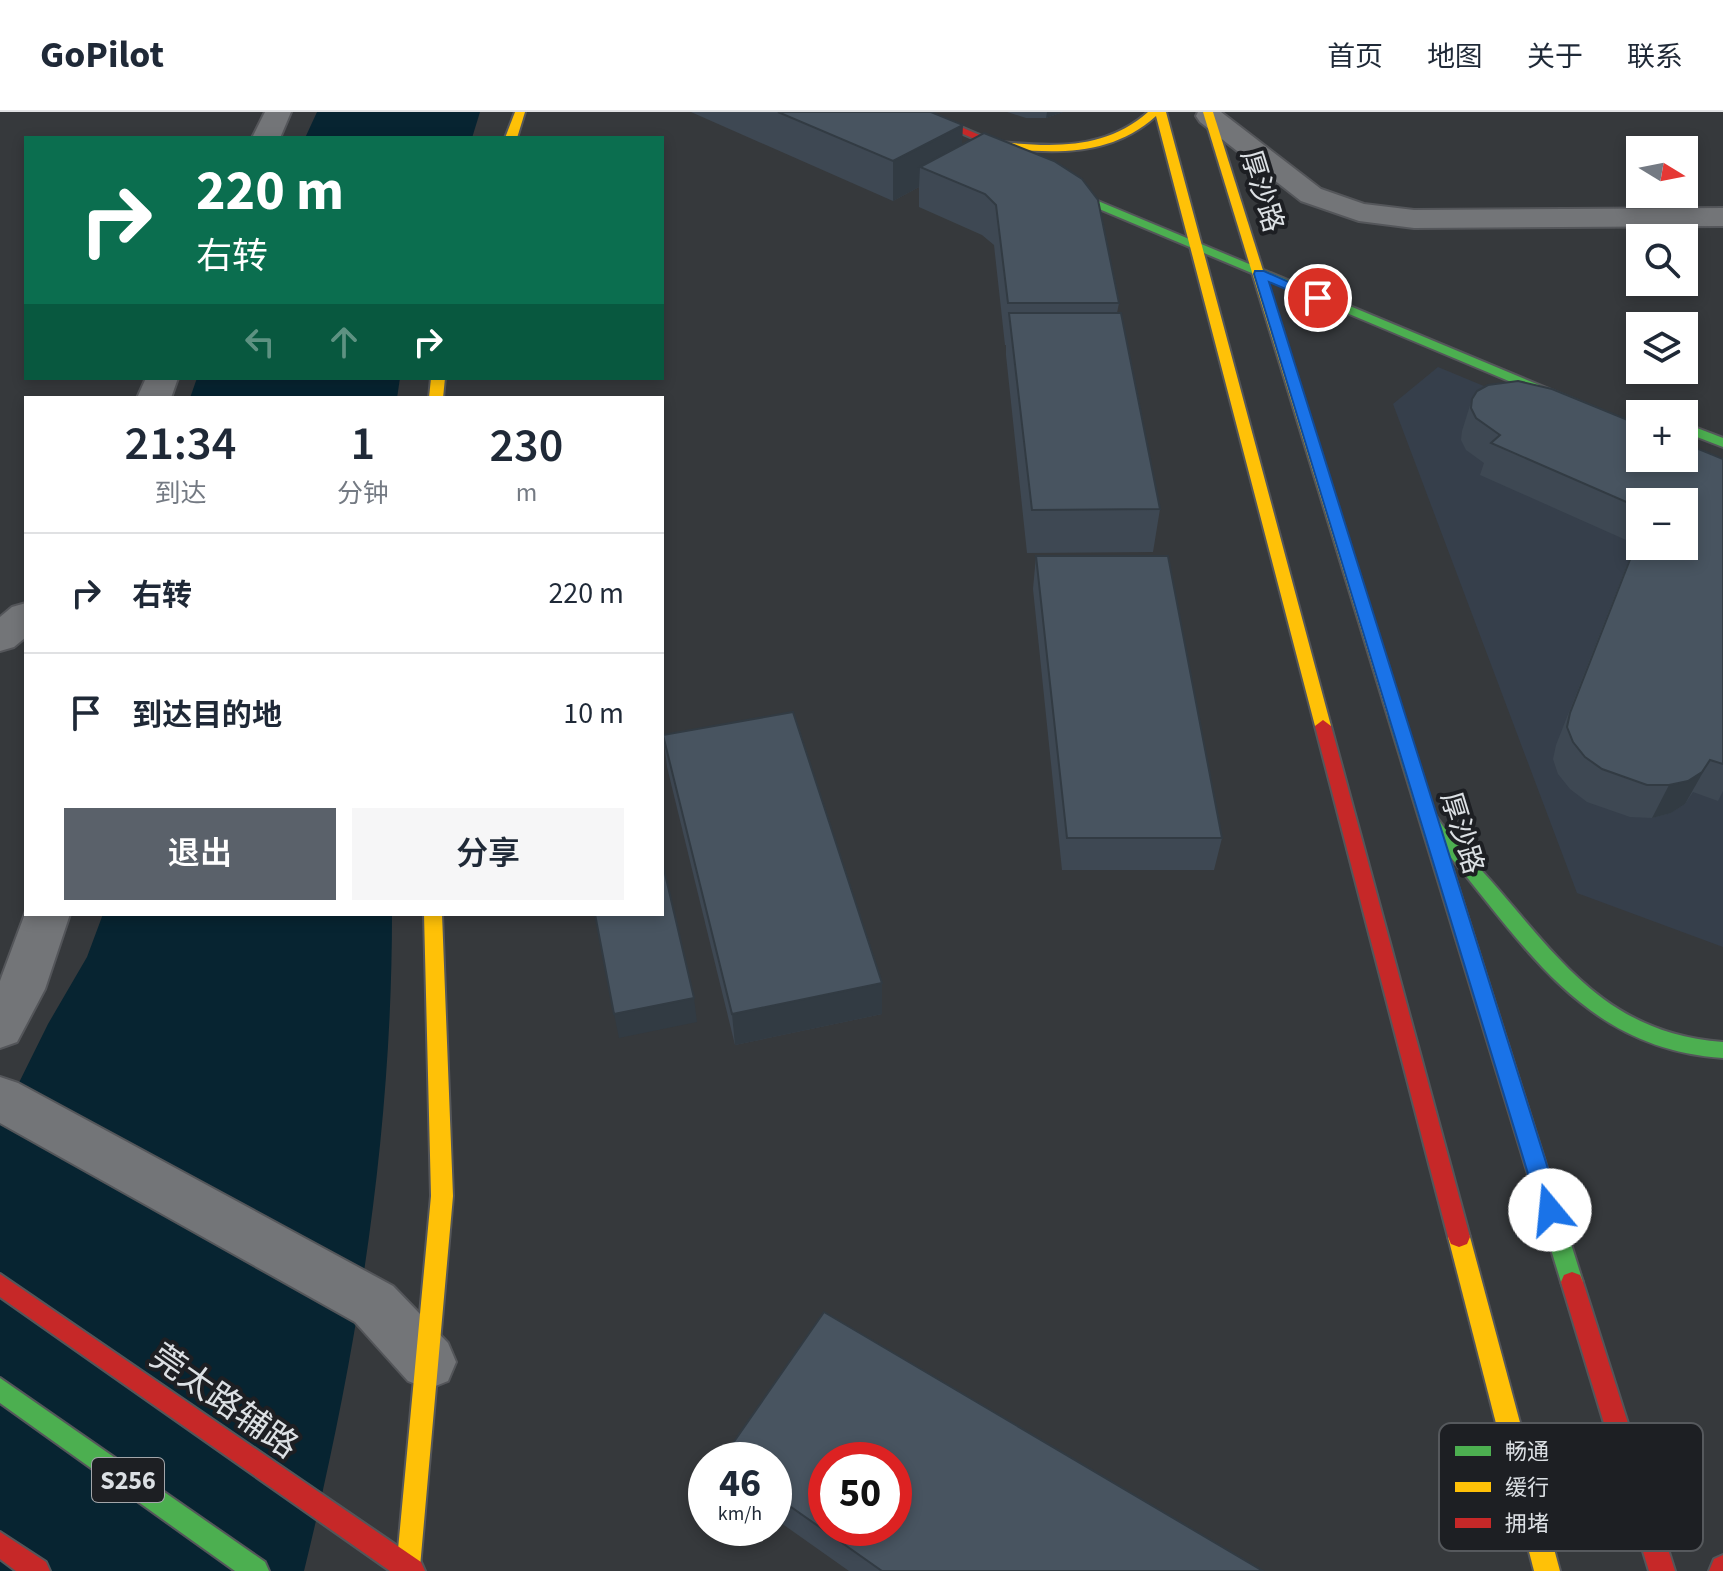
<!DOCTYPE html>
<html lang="zh">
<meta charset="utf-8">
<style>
body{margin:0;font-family:"Source Sans 3","Noto Sans SC",sans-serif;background:#f6f6f7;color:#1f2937;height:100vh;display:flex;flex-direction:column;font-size:30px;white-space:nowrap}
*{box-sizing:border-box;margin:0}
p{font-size:26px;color:#747a83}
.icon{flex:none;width:44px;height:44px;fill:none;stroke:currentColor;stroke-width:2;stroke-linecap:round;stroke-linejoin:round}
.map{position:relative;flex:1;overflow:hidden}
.details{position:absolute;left:24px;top:284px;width:640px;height:520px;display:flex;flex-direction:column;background:#fff;border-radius:0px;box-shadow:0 4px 12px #0003}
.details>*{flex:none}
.top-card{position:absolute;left:24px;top:24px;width:640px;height:244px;border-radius:0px;box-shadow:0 4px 12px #0003;background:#0b6e4f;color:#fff;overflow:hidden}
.needle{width:52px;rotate:100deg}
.buttons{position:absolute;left:1626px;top:24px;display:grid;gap:16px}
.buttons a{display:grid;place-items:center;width:72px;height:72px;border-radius:0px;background:#fff;box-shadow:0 4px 12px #0003;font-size:40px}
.speed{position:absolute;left:688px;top:1330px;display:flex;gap:16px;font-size:40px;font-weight:700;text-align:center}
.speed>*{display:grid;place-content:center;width:104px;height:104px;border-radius:50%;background:#fff;box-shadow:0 4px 12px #0003;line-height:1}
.speed small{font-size:20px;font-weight:400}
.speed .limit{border:12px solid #d22;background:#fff;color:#111}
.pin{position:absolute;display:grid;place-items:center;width:68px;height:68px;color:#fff;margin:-34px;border:4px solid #fff;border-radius:50%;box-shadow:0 2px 8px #0007}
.me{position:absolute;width:88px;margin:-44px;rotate:343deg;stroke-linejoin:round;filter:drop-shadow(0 0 6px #0008)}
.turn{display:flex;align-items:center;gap:28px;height:168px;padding:0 40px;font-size:36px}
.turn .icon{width:104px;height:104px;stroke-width:2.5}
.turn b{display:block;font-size:56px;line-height:68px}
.lanes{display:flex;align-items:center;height:76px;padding:0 40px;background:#0003;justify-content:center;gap:40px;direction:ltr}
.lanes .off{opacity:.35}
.eta{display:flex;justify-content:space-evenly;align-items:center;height:136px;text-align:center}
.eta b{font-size:48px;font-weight:600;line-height:56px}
.primary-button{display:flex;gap:16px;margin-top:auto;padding:16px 40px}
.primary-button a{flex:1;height:92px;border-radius:0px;background:#5a616a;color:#fff;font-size:32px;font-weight:600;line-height:92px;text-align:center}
.primary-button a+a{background:#f6f6f7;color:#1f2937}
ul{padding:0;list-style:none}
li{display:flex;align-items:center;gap:24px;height:120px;padding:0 40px;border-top:2px solid #e0e1e3}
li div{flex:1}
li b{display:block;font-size:30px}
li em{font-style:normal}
header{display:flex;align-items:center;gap:48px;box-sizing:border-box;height:112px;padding:0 40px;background:#fff;border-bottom:2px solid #e0e1e3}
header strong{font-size:38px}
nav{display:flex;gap:44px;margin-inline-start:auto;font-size:28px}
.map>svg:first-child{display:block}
</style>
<header>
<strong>GoPilot</strong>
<nav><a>首页</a><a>地图</a><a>关于</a><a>联系</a></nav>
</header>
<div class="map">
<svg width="1723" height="1459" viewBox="0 0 1723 1459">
<rect width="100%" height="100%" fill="#36393c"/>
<path fill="#363f4b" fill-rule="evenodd" d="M1438 255 1640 339V346L1723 374V835L1577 781 1393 292ZM1640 390H1684V434H1640Z"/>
<g fill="#072431">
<path d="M317 0H480L472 26H305Z"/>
<path d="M197 266H400L397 286H190Z"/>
<path d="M103 802H392C392 1025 357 1243 304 1459H0V1009L48 912 87 845Z"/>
</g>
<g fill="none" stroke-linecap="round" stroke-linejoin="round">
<defs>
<g id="street">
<path d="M265 0H291L280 26H252Z"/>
<path d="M1198 0H1221L1321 77 1364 92 1414 98 1723 96V114L1414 116 1359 109 1301 89 1200 10 1196 4Z"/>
<path d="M146 266H178L171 286H137Z"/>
<path d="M26 491V525L14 535 0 539V505L12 495Z"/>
<path d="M26 799V802H70L45 877 17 930 0 936V869Z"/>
<path d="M0 965 18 971 393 1174 448 1231 456 1250 448 1269 428 1277 408 1269 355 1210 0 1011Z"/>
</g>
<g id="fast">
<path d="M1042 69H1050L1640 315V324L1042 73Z"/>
<path d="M1684 311 1723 326V335L1684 320Z"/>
<path d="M1396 599 1404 605C1412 629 1424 684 1436 704 1453 730 1479 754 1499 778 1565 855 1613 922 1723 930V946C1586 937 1528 838 1448 742L1583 1170 1580 1177 1572 1180 1564 1177 1561 1170 1388 605Z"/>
<path d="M0 1266 265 1450 269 1459H235L0 1291Z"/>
</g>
<g id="slow">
<path d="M515 0H525L517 26H505Z"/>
<path d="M1148 0H1166L1331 614 1323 620 1315 614 1156 4C1112 44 1056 42 1000 36L994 33 1000 30C1053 35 1105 38 1148 0Z"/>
<path d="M1203 0H1213L1404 605 1402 609 1396 611 1388 605Z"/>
<path d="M431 266H445L443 286H429Z"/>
<path d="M424 802H442L453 1084 420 1455 418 1459H396L431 1084Z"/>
<path d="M1459 1115 1467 1118 1470 1125 1560 1459H1534L1448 1125 1451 1118Z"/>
</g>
<g id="jam">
<path d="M912 0H926L1038 48 1028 50Z"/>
<path d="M1323 608 1331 614 1470 1125 1467 1132 1459 1135 1451 1132 1448 1125 1315 614Z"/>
<path d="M1572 1160 1580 1163 1583 1170 1675 1459H1649L1561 1170 1564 1163Z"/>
<path d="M0 1162 421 1450 425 1459H390L0 1185Z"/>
<path d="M0 1420 46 1450 50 1459H16L0 1447Z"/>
<path d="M1723 1443V1459H1709L1714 1447Z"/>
</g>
</defs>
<use href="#street" stroke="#54565a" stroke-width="4"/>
<use href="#fast" stroke="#54565a" stroke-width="4"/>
<use href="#slow" stroke="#54565a" stroke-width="4"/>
<use href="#jam" stroke="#54565a" stroke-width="4"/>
<use href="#street" fill="#737578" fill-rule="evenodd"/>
<use href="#fast" fill="#4caf50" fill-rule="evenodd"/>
<use href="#slow" fill="#ffc107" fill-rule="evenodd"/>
<use href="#jam" fill="#c62828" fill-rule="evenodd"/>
</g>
<g fill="#3e4853" fill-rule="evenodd">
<path d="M691 0H931L1119 191 1117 201 1160 397 1153 440 1027 441 1006 243V233H1005L994 133 982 123 919 95V75L893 89Z"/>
<path d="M1007 0H1063L1046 6H1026Z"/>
<path d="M1472 287 1723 347V679L1718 689 1693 680 1685 692 1671 701 1652 706 1630 705 1587 690 1570 677 1558 662 1553 647 1556 633 1635 432 1480 363 1484 351 1466 338 1461 328 1462 319ZM1640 390 1684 434H1640Z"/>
<path d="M1036 444 1222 726 1214 758H1062L1033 477Z"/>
<path d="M663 623 882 902 735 933 667 655Z"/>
<path d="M824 1200 1263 1459H849L774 1406V1348H722V1347ZM826 1348H894V1416H826Z"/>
</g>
<g fill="#323b43">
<path d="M1047 0H1063L1046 6Z"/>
<path d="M963 13 961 52 920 55 919 75 893 89V49Z"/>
<path d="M1710 648 1685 692 1671 701 1652 706 1669 673Z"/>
<path d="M882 871V902L735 933 732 902Z"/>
<path d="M694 886 697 910 619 926 614 902Z"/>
</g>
<g fill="#485460" stroke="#323b43" stroke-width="2" fill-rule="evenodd">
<path d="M778 0H931L963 13 893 49Z"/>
<path d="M984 21 1054 49 1082 67 1098 88 1119 191H1008L996 93 985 82 920 55Z"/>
<path d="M1009 201H1121L1160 397 1032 398Z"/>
<path d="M1518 269 1552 277 1640 313V346H1684V331L1723 347V652L1710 648 1702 660 1688 669 1669 673H1647L1602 657 1585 645 1573 630 1567 615 1570 601 1640 422V434H1684V390H1640V396L1491 331 1500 323 1476 306 1471 296 1472 287 1477 279 1488 273Z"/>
<path d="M1036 444H1168L1222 726H1067Z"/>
<path d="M793 600 882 871 732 902 663 623Z"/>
<path d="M662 749 694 886 614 902 595 802H662Z"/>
<path d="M824 1200 1263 1459H882L774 1383V1348H723L722 1347ZM826 1348H894V1416H826Z"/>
</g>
<path fill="#1a73e8" stroke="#114b97" stroke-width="2" d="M1255 159H1264L1325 186 1314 189 1269 170 1561 1098 1558 1105 1550 1108 1542 1105 1539 1098 1254 162Z"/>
<g text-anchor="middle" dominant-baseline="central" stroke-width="8" stroke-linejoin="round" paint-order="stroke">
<rect fill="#1d1f23" stroke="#a3a6aa" stroke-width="2" x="92" y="1346" width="72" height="44" rx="6"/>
<g font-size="26" font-weight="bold" fill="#dce0e4">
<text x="128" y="1368">S256</text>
</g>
<g font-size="28" fill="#dce0e4" stroke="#1d1f23">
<text transform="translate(1262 79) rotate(73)">厚沙路</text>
<text transform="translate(1462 721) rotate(73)">厚沙路</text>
</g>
<g font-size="34" fill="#dce0e4" stroke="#1d1f23">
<text transform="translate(224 1290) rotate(35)">莞太路辅路</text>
</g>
</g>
<rect x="1439" y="1311" width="264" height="128" rx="12" fill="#1d1f23" stroke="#56595d" stroke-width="2"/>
<rect x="1455" y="1334" width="36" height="10" fill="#4caf50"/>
<rect x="1455" y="1370" width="36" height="10" fill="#ffc107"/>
<rect x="1455" y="1406" width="36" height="10" fill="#c62828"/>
<g font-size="22" fill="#dce0e4">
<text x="1505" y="1347">畅通</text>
<text x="1505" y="1383">缓行</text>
<text x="1505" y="1419">拥堵</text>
</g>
</svg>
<div class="buttons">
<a><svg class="needle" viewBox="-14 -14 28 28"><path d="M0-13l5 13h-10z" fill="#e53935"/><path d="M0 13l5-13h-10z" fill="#747a83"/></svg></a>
<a><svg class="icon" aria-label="search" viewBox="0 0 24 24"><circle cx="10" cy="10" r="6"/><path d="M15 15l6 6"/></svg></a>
<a><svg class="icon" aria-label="layers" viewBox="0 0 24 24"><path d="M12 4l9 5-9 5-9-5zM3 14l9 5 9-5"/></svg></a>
<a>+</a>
<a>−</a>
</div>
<div class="speed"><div>46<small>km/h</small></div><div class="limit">50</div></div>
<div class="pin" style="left:1318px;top:186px;background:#d93025"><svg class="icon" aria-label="arrive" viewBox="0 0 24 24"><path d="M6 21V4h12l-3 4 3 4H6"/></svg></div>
<svg class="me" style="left:1550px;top:1098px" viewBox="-20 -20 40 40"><circle r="19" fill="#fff"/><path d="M0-13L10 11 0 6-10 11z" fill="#1a73e8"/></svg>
<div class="top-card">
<div class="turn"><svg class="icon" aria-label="right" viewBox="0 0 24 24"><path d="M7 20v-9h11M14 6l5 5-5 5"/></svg><div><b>220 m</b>右转</div></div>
<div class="lanes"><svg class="icon off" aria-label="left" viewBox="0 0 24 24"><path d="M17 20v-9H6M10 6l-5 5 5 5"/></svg><svg class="icon off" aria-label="ahead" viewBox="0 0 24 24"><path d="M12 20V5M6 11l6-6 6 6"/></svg><svg class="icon" aria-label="right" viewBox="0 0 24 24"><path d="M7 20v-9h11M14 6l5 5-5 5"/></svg></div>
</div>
<section class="details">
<div class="eta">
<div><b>21:34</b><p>到达</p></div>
<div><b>1</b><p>分钟</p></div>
<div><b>230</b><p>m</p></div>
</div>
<ul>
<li><svg class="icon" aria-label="right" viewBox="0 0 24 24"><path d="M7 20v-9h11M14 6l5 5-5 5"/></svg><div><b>右转</b></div><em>220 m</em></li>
<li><svg class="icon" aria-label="arrive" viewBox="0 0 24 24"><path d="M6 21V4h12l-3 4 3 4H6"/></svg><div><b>到达目的地</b></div><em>10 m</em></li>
</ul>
<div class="primary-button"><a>退出</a><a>分享</a></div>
</section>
</div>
